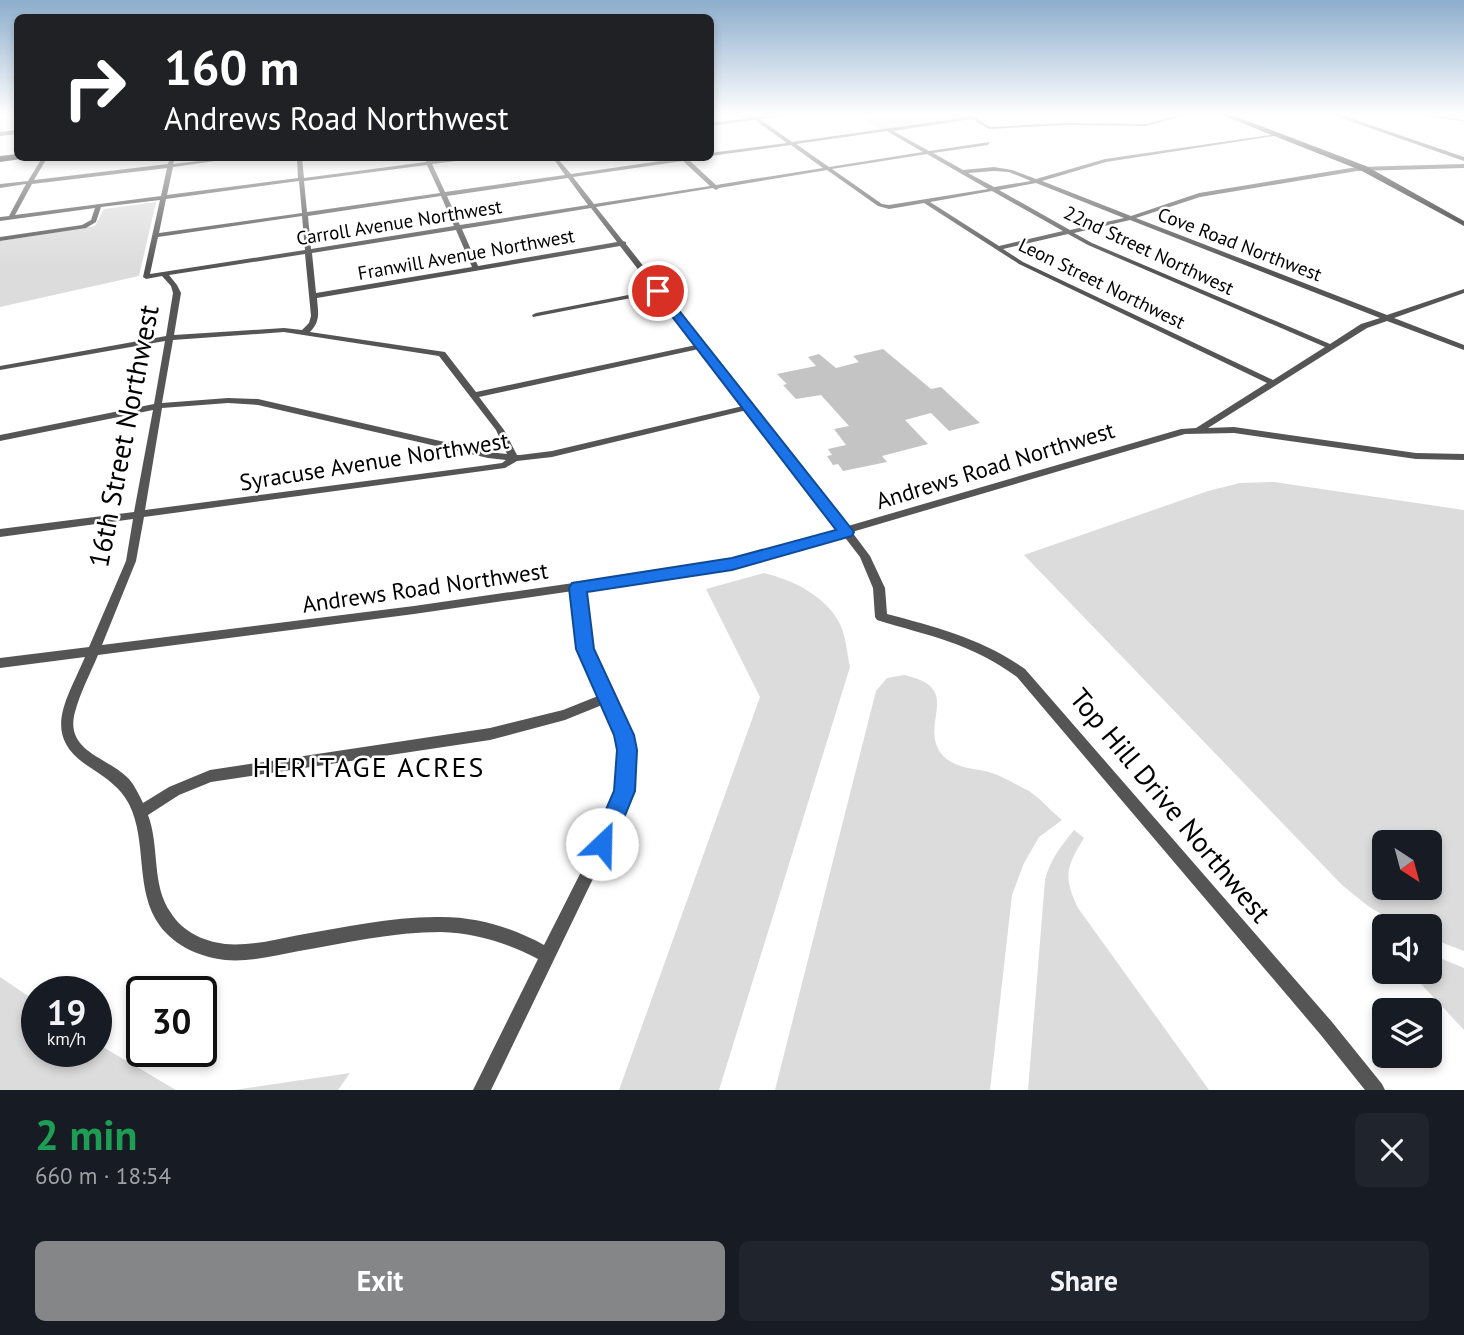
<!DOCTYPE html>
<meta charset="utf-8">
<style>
body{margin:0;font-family:"PT Sans",sans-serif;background:#20242c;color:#f1f3f6;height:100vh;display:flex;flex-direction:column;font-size:26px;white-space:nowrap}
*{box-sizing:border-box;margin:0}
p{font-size:23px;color:#9ea1a6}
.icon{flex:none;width:38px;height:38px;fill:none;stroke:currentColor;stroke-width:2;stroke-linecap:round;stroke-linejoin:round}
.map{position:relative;height:1090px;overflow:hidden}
.details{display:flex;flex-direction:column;background:#171b24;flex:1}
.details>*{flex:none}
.banner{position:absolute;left:14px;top:14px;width:700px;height:147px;border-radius:10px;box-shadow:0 4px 10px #0003;background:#202124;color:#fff;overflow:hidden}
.needle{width:46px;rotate:144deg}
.buttons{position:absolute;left:1372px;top:830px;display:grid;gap:14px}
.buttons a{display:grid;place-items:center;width:70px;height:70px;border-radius:10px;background:#171b24;box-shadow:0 4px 10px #0003;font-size:35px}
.speed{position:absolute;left:21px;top:976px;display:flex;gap:14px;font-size:35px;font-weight:700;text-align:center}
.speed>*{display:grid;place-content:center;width:91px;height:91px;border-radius:50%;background:#171b24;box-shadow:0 4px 10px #0003;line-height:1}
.speed small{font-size:18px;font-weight:400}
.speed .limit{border:4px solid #111;border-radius:10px;background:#fff;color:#111}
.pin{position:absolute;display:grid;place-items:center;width:60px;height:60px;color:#fff;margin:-30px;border:4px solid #fff;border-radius:50%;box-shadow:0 2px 7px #0007}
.me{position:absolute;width:77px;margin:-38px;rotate:24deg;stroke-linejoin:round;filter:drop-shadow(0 0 5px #0008)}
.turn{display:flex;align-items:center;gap:24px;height:147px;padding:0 35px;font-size:32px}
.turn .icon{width:91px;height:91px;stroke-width:2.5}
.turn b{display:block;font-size:49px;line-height:60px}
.round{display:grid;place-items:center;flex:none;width:74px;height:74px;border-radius:10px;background:#20242c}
.headline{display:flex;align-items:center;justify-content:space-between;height:119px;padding:0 35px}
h1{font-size:42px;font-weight:700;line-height:52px;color:#1e9e55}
.button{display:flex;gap:14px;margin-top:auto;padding:14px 35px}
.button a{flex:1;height:80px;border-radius:10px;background:#858687;color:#fff;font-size:28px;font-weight:700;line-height:80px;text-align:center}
.button a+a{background:#20242c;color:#f1f3f6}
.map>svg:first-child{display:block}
</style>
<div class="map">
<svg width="1464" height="1090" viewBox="0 0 1464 1090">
<rect width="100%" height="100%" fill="#fff"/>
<g fill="#dcdcdc" fill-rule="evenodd">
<path d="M865 114H963L966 117 879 129 866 120 871 118Z"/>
<path d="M156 202 139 276 0 307V241L95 226 104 209Z"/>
<path d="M1274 482 1464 510V951L1430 938V926L1398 924 1368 906 1342 885 1024 555 1208 491 1240 483ZM1384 842H1430V887H1384Z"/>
<path d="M764 573C793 580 826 596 840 624 846 636 847 654 850 667L719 1090H619L760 697 706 589Z"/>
<path d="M904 675C964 688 920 721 940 752 951 768 972 768 989 772 1002 776 1017 785 1029 791 1041 799 1051 811 1062 820L1039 837 1024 863 1012 895 990 1090H775L876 691 887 678Z"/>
<path d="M1074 830 1084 838C1066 867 1063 877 1078 908L1209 1090H1028L1045 880C1050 860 1061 846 1074 830Z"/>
<path d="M1430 954 1464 968V1030L1409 971H1430Z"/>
<path d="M0 977 37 1002V1052H96V1043L176 1090H0Z"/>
<path d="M350 1073 338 1090H234Z"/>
</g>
<path fill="#c4c4c4" d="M883 349 931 389 941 387 980 423 949 431 931 413 905 420 928 444 882 456 887 462 843 471 838 464 833 465 827 456 832 455 828 449 846 445 834 429 849 426 821 395 796 399 783 385 787 384 777 374 816 366 808 357 819 354 836 368 859 362 853 356Z"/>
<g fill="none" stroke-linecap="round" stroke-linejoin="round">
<g fill="#555" fill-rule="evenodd">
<path d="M747 114H753L756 117 790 114 760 119 792 142 968 117 964 114H970L990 127 1064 123 1146 124 1181 114H1190L1146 126 1064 125 989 129 972 119 893 131 929 151 990 142 988 145 933 153 963 170 994 167 1012 170 1036 179 1105 159 1278 134 1280 135 1106 162 1042 181 1131 216 1199 193 1357 167 1464 164V168L1357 171 1200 197 1136 218 1387 315 1464 289V293L1394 318 1464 345V350L1387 321 1367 328 1208 428 1234 427 1416 453 1464 454V460L1416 459 1234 433 1185 434 852 532 870 556 885 588 887 614C936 627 983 639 1025 669L1332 1022 1382 1084 1385 1090H1365L1320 1034 1017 677C971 643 929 636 877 620L875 617 873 588 860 557 843 535 732 568 584 590C586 613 587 636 595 659 599 672 606 685 612 698 636 747 640 775 618 827L491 1090H473L538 959C508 943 475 933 441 932 393 932 345 943 299 951 274 956 250 962 225 960 200 957 175 946 160 926 134 890 148 842 129 804 120 787 106 778 91 768 39 736 67 700 85 657L0 668V658L89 647 126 561 133 519 0 537V529L134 512 153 410 0 441V435L154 404 165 341 0 370V366L166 336 173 293 171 286 162 276 146 279 143 277 160 200 101 207 96 222 86 228 0 241V237L82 225 91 220 95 208 0 221V217L9 216 26 184 0 188V184L28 181 42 158H47L34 180 168 164 170 158H175L173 164 224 158H236L173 167 167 195 298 178 297 158H302L304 178 426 162 425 158H429L431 161 467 158 465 160 432 164 445 192 565 175 553 158H557L571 174 681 158H697V159L689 160 716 185 823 168 791 145 710 156V153L787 143 755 120 710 126V123L751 118ZM887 131 923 152 829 167 796 144ZM927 154 988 189 889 205 882 204 832 169ZM683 161 710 186 594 204 573 177ZM427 165 440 193 307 212 304 181ZM167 168 161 196 15 215 32 184ZM827 170 878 206 889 209 924 203 1019 264 1267 383 1196 428 1181 429 848 526 626 244V242L623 241 596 207 713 188 716 190 719 188ZM994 171 1009 172 1031 181 994 187 968 173ZM568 178 588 205 460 225 447 196ZM299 181 302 213 159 233 166 199ZM1036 183 1124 218 1070 230 999 190ZM992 191 1063 231 999 246 930 202ZM441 196 454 226 311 249 308 216ZM591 208 617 242 478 266 462 229ZM302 216 305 250 150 274 158 237ZM1130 220 1380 318 1361 324 1330 344 1092 243 1074 233ZM456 230 472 267 316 293 312 253ZM1068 234 1088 245 1325 347 1273 380 1023 262 1003 249ZM620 246 654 290 536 313 532 315 533 317 657 293 696 345 476 392 445 352 310 332C321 320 318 313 317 298ZM305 254 311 316 309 323 302 330 284 328 174 335 181 293 177 285 169 275ZM284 332 439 356 496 430 507 454 488 452 258 399 228 398 162 403 173 340ZM699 349 743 406 552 451 520 455H517L504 430 479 397ZM228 403 258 405 488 458 506 460 502 463 473 467 145 510 162 408ZM747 410 838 529 732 560 414 606 102 645 136 561 144 517 505 468 517 461 552 457ZM573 591C575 630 581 660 598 696L563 710 490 728 210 770 169 787 143 803C139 795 135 786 129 779 108 757 64 752 75 712 80 693 90 674 98 655L414 614ZM602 705C610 721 618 738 620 756 623 796 600 834 583 868 570 894 557 919 544 945 513 928 478 917 442 917 394 916 346 927 299 935 275 940 250 946 225 944 203 941 183 932 171 913 151 885 160 847 148 815L179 795 211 782 490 740 565 720Z"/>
<path d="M1330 114H1338L1464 157V161Z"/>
<path d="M1417 114H1431L1464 120V122Z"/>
</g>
<path fill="#555" fill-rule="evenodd" d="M18 130V134L0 136V132Z"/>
<path fill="#222" fill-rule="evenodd" d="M1219 114H1229L1366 166 1464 221V226L1360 170Z"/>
<path fill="#000" fill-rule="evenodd" d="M18 154 21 159 0 162V156Z"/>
</g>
<linearGradient id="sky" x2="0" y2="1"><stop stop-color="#8cadcc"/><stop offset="0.43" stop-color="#fff"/><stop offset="1" stop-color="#fff" stop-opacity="0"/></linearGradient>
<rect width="1464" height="267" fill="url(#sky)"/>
<path fill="#1a73e8" stroke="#114b97" stroke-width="2" d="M654 289H662L854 532 852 536 732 570 587 592 594 649 634 735 637 750 635 791 610 852 602 855 595 852 591 844 614 791 617 750 614 735 576 649 569 588 572 583 732 558 836 530 654 293Z"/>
<g text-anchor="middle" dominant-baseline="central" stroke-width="5" stroke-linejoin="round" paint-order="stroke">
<g font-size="19" fill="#000" stroke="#fff">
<text transform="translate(399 222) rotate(-9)">Carroll Avenue Northwest</text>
<text transform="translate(1240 244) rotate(21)">Cove Road Northwest</text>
<text transform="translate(1149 250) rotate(25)">22nd Street Northwest</text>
<text transform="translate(466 254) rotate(-10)">Franwill Avenue Northwest</text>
<text transform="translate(1102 283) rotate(26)">Leon Street Northwest</text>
</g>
<g font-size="23" fill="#000" stroke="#fff">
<text transform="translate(374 461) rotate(-9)">Syracuse Avenue Northwest</text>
<text transform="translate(995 465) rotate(-17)">Andrews Road Northwest</text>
<text transform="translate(425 587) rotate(-8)">Andrews Road Northwest</text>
</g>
<g font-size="28" fill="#000" stroke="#fff">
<text transform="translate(123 436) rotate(-79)">16th Street Northwest</text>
<text transform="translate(1171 805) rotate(50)">Top Hill Drive Northwest</text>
</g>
<g font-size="28" letter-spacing="2" fill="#000" stroke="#fff">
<text x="369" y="766">HERITAGE ACRES</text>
</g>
</g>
</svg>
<div class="buttons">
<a><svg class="needle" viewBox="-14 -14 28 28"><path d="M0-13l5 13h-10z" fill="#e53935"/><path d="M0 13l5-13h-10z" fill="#9ea1a6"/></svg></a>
<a><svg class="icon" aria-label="sound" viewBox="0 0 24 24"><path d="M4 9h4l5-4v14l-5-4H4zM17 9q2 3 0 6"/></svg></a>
<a><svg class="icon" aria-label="layers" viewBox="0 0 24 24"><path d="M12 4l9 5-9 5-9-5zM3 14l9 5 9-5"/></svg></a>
</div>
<div class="speed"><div>19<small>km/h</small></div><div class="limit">30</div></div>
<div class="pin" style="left:658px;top:291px;background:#d93025"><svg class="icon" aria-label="arrive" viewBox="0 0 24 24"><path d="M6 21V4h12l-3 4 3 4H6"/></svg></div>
<svg class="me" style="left:602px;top:844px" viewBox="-20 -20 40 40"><circle r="19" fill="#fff"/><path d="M0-13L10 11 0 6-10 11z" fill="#1a73e8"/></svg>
<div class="banner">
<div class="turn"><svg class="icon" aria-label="right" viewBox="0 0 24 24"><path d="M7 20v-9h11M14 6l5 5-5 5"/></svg><div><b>160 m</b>Andrews Road Northwest</div></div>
</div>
</div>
<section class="details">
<div class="headline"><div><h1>2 min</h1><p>660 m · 18:54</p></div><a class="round"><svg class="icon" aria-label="close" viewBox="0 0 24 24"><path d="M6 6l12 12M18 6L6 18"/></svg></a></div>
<div class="button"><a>Exit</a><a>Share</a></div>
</section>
